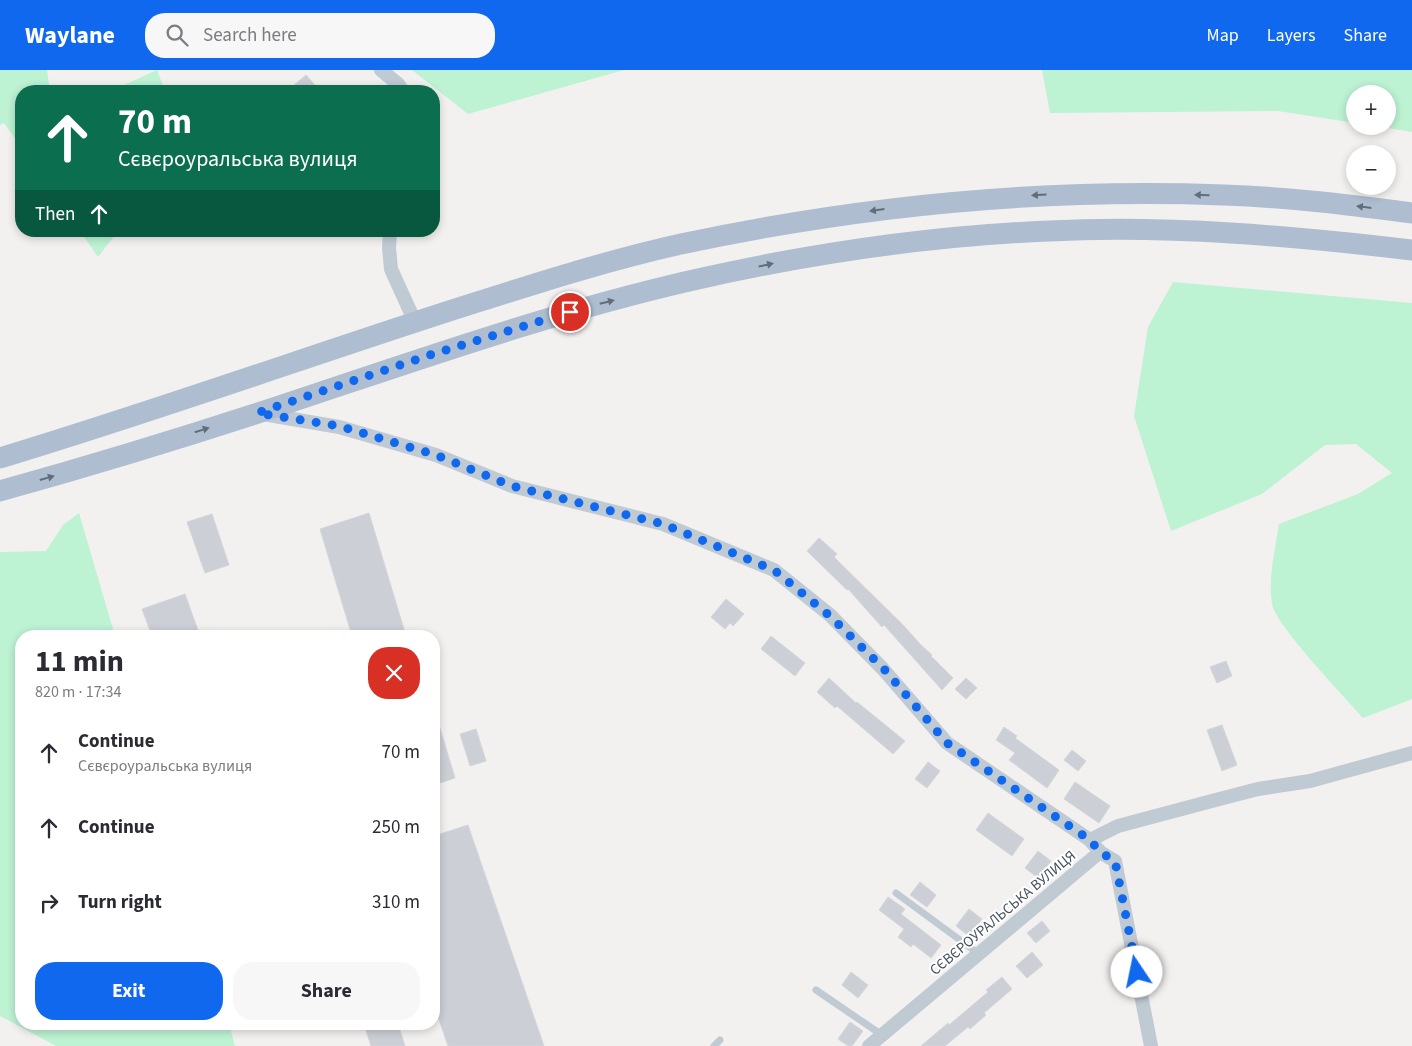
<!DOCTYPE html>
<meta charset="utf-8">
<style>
body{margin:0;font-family:"Source Sans 3",sans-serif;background:#f7f7f7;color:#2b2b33;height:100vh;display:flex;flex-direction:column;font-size:19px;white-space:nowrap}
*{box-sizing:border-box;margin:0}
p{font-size:16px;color:#7c7c81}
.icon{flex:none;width:28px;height:28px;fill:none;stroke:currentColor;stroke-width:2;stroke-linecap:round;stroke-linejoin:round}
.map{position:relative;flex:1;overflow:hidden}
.side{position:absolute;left:15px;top:560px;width:425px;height:400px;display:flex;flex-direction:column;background:#fff;border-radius:20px;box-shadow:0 2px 8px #0003}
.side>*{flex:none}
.top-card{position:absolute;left:15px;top:15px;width:425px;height:152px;border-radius:20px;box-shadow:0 2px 8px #0003;background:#0b6e4f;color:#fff;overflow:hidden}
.controls{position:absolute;left:1346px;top:15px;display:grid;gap:10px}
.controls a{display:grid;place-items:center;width:50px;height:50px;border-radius:50%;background:#fff;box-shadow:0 2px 8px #0003;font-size:25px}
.pin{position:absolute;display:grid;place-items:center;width:42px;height:42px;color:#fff;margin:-21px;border:2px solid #fff;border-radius:50%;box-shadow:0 1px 5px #0007}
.me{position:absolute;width:55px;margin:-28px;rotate:349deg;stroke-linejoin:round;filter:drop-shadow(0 0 4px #0008)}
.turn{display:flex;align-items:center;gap:18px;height:105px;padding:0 20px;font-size:22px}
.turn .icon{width:65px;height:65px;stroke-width:2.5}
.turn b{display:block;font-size:35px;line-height:42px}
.then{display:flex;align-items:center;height:48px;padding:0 20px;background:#0003;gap:10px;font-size:19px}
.round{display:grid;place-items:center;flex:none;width:52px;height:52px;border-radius:20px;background:#f7f7f7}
.overview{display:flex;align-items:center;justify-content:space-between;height:85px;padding:0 20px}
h1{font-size:30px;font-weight:700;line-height:38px}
.primary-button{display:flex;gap:10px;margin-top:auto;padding:10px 20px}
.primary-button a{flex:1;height:58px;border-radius:20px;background:#0f68ed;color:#fff;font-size:20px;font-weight:700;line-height:58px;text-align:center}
.primary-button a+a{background:#f7f7f7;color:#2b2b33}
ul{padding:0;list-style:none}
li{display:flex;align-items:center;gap:15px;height:75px;padding:0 20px}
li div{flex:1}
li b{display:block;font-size:19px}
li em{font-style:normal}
header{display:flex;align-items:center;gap:30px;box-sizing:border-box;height:70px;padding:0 25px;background:#0f68ed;color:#fff}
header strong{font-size:24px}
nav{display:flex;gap:28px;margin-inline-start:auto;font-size:18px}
.search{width:350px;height:45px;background:#f7f7f7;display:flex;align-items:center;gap:12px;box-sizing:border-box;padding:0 18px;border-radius:20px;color:#7c7c81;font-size:19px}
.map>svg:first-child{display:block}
</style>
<header>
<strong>Waylane</strong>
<div class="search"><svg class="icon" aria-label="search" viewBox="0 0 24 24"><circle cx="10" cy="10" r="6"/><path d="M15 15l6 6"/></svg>Search here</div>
<nav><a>Map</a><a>Layers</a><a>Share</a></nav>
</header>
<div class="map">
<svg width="1412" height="976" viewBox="0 0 1412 976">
<rect width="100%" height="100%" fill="#f3f0f0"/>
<g fill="#bdf2d3">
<path d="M0 0H47L50 21H21V77L4 53 0 55Z"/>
<path d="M157 0 165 21H111Z"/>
<path d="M412 0H624L468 44Z"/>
<path d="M1042 0H1412V62L1376 56H1388V24H1355V53L1278 41 1050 43Z"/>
<path d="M80 161H118L98 187Z"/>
<path d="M1173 212 1412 233V629L1363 648C1345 627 1276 556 1272 534 1268 508 1275 480 1279 454L1358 424 1392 403 1356 374 1325 375 1262 424 1171 461 1134 346 1148 257Z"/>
<path d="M79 443 115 566H21V954H229L235 976H56L0 946V482L46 481 63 455Z"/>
</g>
<g fill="#cccfd5" stroke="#d4d6dc">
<path d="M306 5 320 21H298L293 16Z"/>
<path d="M369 443 406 566H352L320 459Z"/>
<path d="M212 444 229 495 205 503 187 452Z"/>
<path d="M819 468 837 484 834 487 904 556 921 575 932 585 931 586 953 608 942 620 884 555 882 557 848 519 847 520 807 481Z"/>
<path d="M185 524 200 566H152L142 539Z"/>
<path d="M726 529 744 544 733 556 730 553 725 559 711 547Z"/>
<path d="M771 566 805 593 795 606 761 579Z"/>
<path d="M1226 591 1232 606 1217 613 1210 597Z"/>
<path d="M829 608 856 633 857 632 905 671 893 684 837 636 835 638 817 622Z"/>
<path d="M966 608 977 618 966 629 955 619Z"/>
<path d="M434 645H436L455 708 434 715Z"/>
<path d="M1222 655 1237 695 1222 701 1207 660Z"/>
<path d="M1004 657 1017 666 1015 668 1059 700 1047 718 1009 690 1015 683 996 670Z"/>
<path d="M476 659 486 691 470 696 460 664Z"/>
<path d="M1072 680 1086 691 1078 701 1064 690Z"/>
<path d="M928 692 940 701 927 718 915 709Z"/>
<path d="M1075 712 1110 736 1099 753 1064 729Z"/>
<path d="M988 743 1024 769 1012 786 976 760Z"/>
<path d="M468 755 544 976H448L434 935V766Z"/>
<path d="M1038 781 1051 791 1038 808 1025 798Z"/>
<path d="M920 812 936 825 927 837 910 825Z"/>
<path d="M888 827 905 839 901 844 941 875 931 888 913 874 911 877 898 867 904 859 879 840Z"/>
<path d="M969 839 982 849 969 866 956 856Z"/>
<path d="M1042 851 1050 861 1036 873 1027 863Z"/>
<path d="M1032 882 1043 895 1027 908 1016 896Z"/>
<path d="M851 902 868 915 858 928 842 915Z"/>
<path d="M1002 907 1012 919 984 943 986 945 970 959 968 957 945 976H921L948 953 949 955 988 922 986 920Z"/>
<path d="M850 952 863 961 852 976H848L838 969Z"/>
<path d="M364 954H398L405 976H371Z"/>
</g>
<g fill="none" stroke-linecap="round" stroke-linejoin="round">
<g stroke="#c0cad3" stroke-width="7">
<path d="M896 823 979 884"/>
<path d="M816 920 882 965"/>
<path d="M714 976 720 970"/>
</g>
<g stroke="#c0cad3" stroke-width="14">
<path d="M381 0 398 14 403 21"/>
<path d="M390 161 389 178 391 199 415 252"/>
<path d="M263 344 339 357 436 385 512 416 663 454 774 500 830 545 883 599 947 673 1090 770 1100 782 869 976"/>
<path d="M1090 770 1118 756 1208 732 1258 719 1310 711 1412 683"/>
<path d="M1100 782 1115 791 1151 976"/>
</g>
<g stroke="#aebed0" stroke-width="21">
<path d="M0 388C149 343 295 291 443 243 522 218 600 192 681 174 859 136 1041 118 1224 125 1287 127 1349 135 1412 143"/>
<path d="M0 421C86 397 172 371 258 343 401 296 542 245 689 211 807 184 928 166 1049 161 1170 155 1292 166 1412 180"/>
</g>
</g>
<defs><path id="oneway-solid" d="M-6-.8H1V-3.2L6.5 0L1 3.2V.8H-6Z" transform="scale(1.25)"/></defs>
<g fill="#616d7b">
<use href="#oneway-solid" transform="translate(1039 125) rotate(177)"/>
<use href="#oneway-solid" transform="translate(1202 125) rotate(-179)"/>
<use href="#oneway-solid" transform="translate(1364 137) rotate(-173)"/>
<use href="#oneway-solid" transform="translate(877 140) rotate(172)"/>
<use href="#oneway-solid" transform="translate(766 195) rotate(-12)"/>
<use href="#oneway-solid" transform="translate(607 232) rotate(-14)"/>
<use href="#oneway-solid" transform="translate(202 360) rotate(-17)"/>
<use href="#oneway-solid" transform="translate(47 408) rotate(-16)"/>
</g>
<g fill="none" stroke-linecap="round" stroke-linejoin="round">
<path stroke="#0f68ed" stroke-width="9" stroke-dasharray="0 16.2" d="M570 242 433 284 257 343 339 356 436 385 512 416 663 454 774 500 830 546 884 599 947 673 1090 770 1100 782 1115 791 1137 902"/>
</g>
<g text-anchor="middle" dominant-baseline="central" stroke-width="4" stroke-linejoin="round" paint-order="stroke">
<g font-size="15" fill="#47525f" stroke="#fff">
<text transform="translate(1003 843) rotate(-40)">СЄВЄРОУРАЛЬСЬКА ВУЛИЦЯ</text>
</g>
</g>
</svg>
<div class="controls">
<a>+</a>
<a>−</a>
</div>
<div class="pin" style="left:570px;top:242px;background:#d93025"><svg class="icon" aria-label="arrive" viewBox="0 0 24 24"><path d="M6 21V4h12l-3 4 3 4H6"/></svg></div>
<svg class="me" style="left:1137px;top:902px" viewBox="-20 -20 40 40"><circle r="19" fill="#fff"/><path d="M0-13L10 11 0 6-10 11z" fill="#0f68ed"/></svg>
<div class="top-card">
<div class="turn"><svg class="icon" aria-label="ahead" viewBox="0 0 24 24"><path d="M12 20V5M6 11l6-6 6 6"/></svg><div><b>70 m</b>Сєвєроуральська вулиця</div></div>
<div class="then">Then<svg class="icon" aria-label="ahead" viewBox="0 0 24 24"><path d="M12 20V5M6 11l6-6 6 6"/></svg></div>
</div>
<section class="side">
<div class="overview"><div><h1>11 min</h1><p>820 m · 17:34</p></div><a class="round" style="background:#d93025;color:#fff"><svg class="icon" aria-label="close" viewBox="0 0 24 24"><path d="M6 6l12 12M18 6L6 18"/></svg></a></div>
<ul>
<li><svg class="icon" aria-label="ahead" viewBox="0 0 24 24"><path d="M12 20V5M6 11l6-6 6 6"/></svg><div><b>Continue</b><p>Сєвєроуральська вулиця</p></div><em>70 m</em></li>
<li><svg class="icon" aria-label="ahead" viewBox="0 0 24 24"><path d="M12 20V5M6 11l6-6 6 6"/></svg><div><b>Continue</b></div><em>250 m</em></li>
<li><svg class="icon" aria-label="right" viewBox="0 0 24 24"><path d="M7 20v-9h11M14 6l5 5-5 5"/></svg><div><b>Turn right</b></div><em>310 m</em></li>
</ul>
<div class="primary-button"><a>Exit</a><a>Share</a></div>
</section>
</div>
